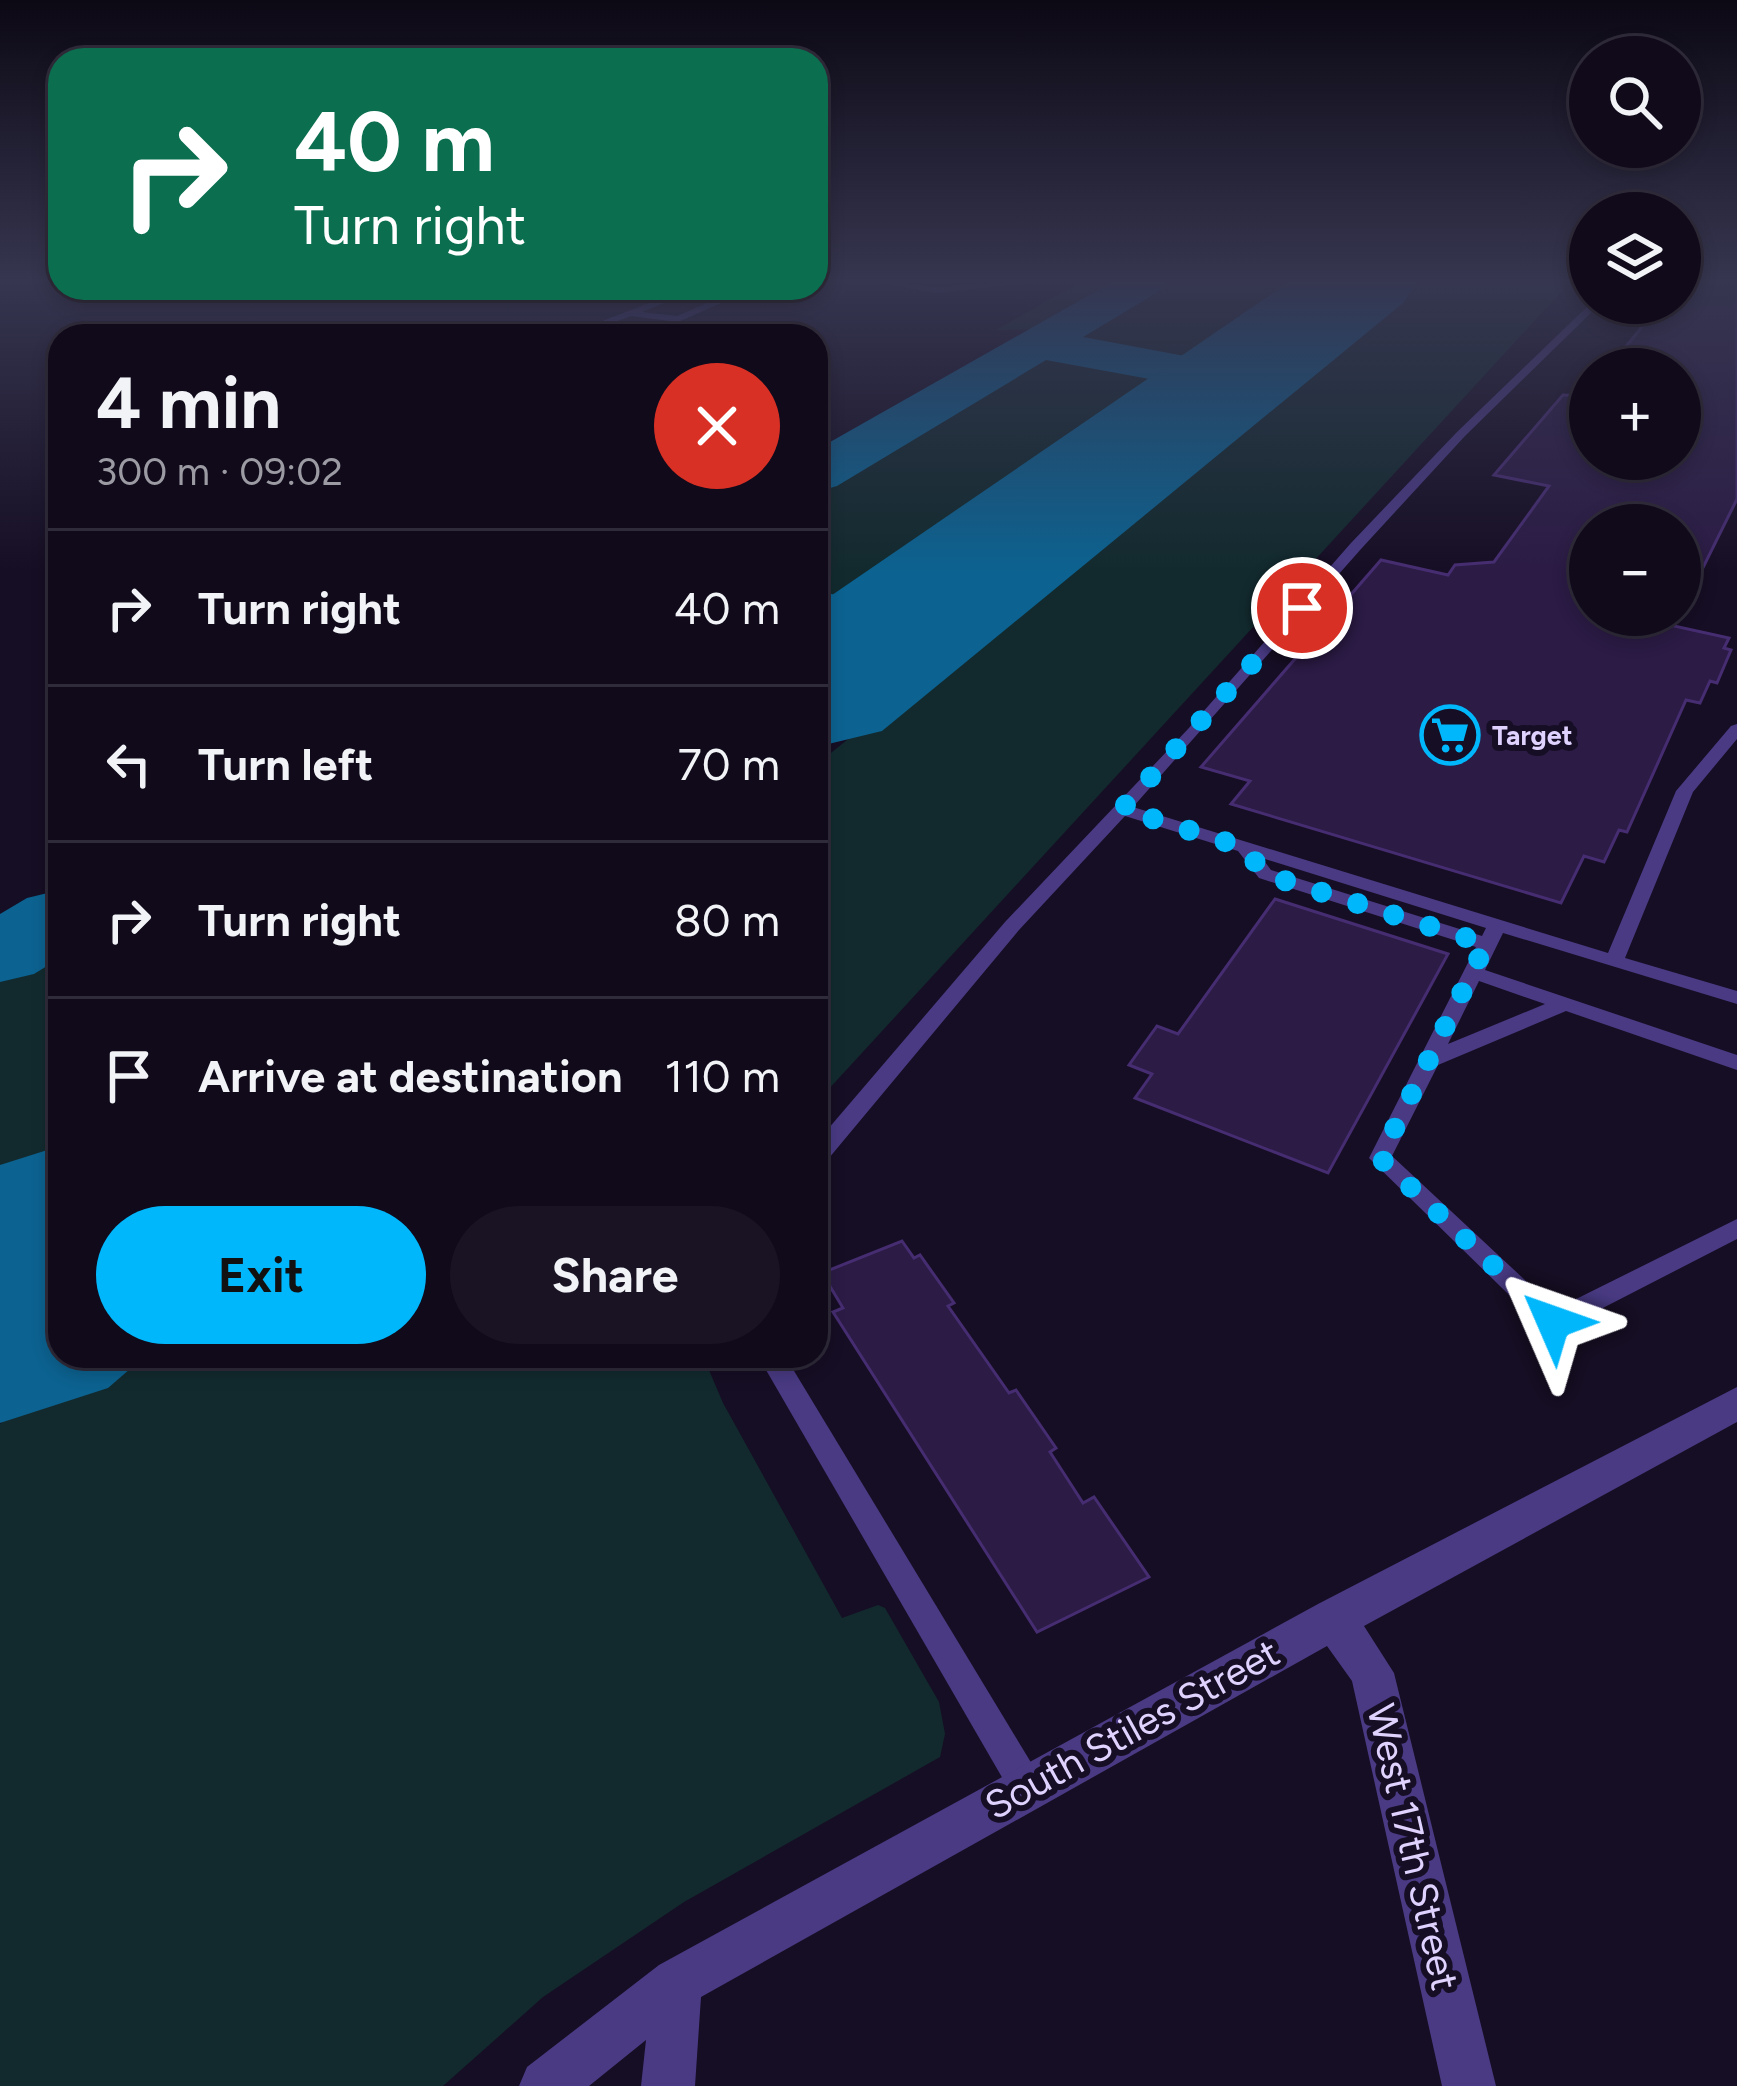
<!DOCTYPE html>
<meta charset="utf-8">
<style>
body{margin:0;font-family:Figtree,sans-serif;background:#191324;color:#f1f3f6;height:100vh;display:flex;flex-direction:column;font-size:45px;white-space:nowrap}
*{box-sizing:border-box;margin:0}
p{font-size:39px;color:#9c9aa3}
.icon{flex:none;width:66px;height:66px;fill:none;stroke:currentColor;stroke-width:2;stroke-linecap:round;stroke-linejoin:round}
.map{position:relative;flex:1;overflow:hidden}
.drawer{position:absolute;left:48px;top:324px;width:780px;height:1044px;display:flex;flex-direction:column;background:#100a1b;border-radius:36px;box-shadow:0 6px 18px #0003,0 0 0 3px #302b3a}
.drawer>*{flex:none}
.top-card{position:absolute;left:48px;top:48px;width:780px;height:252px;border-radius:36px;box-shadow:0 6px 18px #0003,0 0 0 3px #302b3a;background:#0b6e4f;color:#fff;overflow:hidden}
.fabs{position:absolute;left:1569px;top:36px;display:grid;gap:24px}
.fabs a{display:grid;place-items:center;width:132px;height:132px;border-radius:50%;background:#100a1b;box-shadow:0 6px 18px #0003,0 0 0 3px #302b3a;font-size:60px}
.pin{position:absolute;display:grid;place-items:center;width:102px;height:102px;color:#fff;margin:-51px;border:6px solid #fff;border-radius:50%;box-shadow:0 3px 12px #0007}
.me{position:absolute;width:132px;margin:-66px;rotate:313deg;stroke-linejoin:round;filter:drop-shadow(0 0 9px #0008)}
.turn{display:flex;align-items:center;gap:42px;height:252px;padding:0 48px;font-size:54px}
.turn .icon{width:156px;height:156px;stroke-width:2.5}
.turn b{display:block;font-size:84px;line-height:102px}
.round{display:grid;place-items:center;flex:none;width:126px;height:126px;border-radius:63px;background:#191324}
.headline{display:flex;align-items:center;justify-content:space-between;height:204px;padding:0 48px}
h1{font-size:72px;font-weight:700;line-height:90px}
.primary-button{display:flex;gap:24px;margin-top:auto;padding:24px 48px}
.primary-button a{flex:1;height:138px;border-radius:72px;background:#01b7fc;color:#111;font-size:48px;font-weight:700;line-height:138px;text-align:center}
.primary-button a+a{background:#191324;color:#f1f3f6}
ul{padding:0;list-style:none}
li{display:flex;align-items:center;gap:36px;height:156px;padding:0 48px;border-top:3px solid #302b3a}
li div{flex:1}
li b{display:block;font-size:45px}
li em{font-style:normal}
.map>svg:first-child{display:block}
</style>
<div class="map">
<svg width="1737" height="2086" viewBox="0 0 1737 2086">
<rect width="100%" height="100%" fill="#160e24"/>
<g fill="#122a2e">
<path d="M1084 280H1137L1050 329 996 330Z"/>
<path d="M1166 280H1307L1189 362 1080 342 1079 331Z"/>
<path d="M1416 280H1572L816 1103V765Z"/>
<path d="M1056 357 1170 376 845 603 816 602V487L1023 363Z"/>
<path d="M60 940V1154L0 1196V976Z"/>
<path d="M84 1356H703L723 1403 842 1618 878 1605 885 1608 939 1702 945 1734 940 1757 684 1902 543 1997 443 2086H0V1424Z"/>
</g>
<g fill="none" stroke-linecap="round" stroke-linejoin="round">
<g fill="#0c6290" fill-rule="evenodd">
<path d="M1116 280H1169L1163 289 1083 337 1249 368 1257 379 1249 390 1231 394 1046 360 837 486 816 492V450Z"/>
<path d="M816 590 920 617 930 632 920 647 895 653 816 632Z"/>
<path d="M60 890V958L34 974 0 982V914L27 898Z"/>
</g>
<g fill="#0c6290" fill-rule="evenodd">
<path d="M1292 280H1419L1403 303 882 731 816 747V606Z"/>
<path d="M60 1146V1356H145L108 1388 0 1423V1165Z"/>
</g>
</g>
<g fill="#2b1b45" stroke="#462d71" stroke-width="3">
<path d="M1680 280H1737V499L1680 614V525H1590V615H1680L1674 626 1729 638 1724 648 1731 650 1717 683 1710 681 1700 703 1686 700 1627 832 1619 830 1604 862 1584 856 1561 903 1231 804 1250 781 1201 767 1381 560 1448 575 1455 565 1494 562 1549 486 1494 475 1563 395 1590 396V459H1680V369H1608L1661 303H1680Z"/>
<path d="M1275 899 1448 954 1328 1173 1135 1098 1152 1074 1129 1065 1157 1026 1178 1034Z"/>
<path d="M902 1241 914 1258 920 1255 954 1303 948 1306 1009 1393 1016 1390 1056 1448 1050 1452 1083 1503 1094 1497 1149 1577 1037 1632 833 1312 843 1308 822 1273Z"/>
</g>
<g fill="none" stroke-linecap="round" stroke-linejoin="round">
<g fill="#493a83" fill-rule="evenodd">
<path d="M867 280 935 287 1054 280 935 293Z"/>
<path d="M688 288H701L642 312 677 316 742 288H755L678 322 631 316 602 327 554 336H533L600 322Z"/>
<path d="M1591 303H1601L1465 436 1361 549 1133 807 1608 953 1676 791 1731 726 1737 724V739L1693 792 1625 958 1737 991V1004L1503 933 1485 970 1737 1055V1070L1566 1011 1438 1065 1392 1156 1556 1309 1737 1219V1239L1562 1329 1553 1332 1544 1329 1369 1158 1476 947 1259 878 1238 851 1125 816 1019 930 824 1164 816 1166V1143L1005 922 1188 729 1351 543 1457 432ZM1262 858 1486 928 1482 936 1271 870ZM1479 981 1545 1004 1448 1044Z"/>
<path d="M758 1356H785L1038 1774 1042 1786 1038 1798 1026 1802 1014 1798Z"/>
</g>
<path fill="#493a83" fill-rule="evenodd" d="M1737 1387V1422L1364 1626 1394 1673 1496 2086H1442L1352 1681 1327 1646 701 1997 695 2086H641L646 2040 589 2086H519L527 2067 659 1965 1318 1604Z"/>
</g>
<linearGradient id="sky" x2="0" y2="1"><stop stop-color="#0c0814"/><stop offset="0.49" stop-color="#363650"/><stop offset="1" stop-color="#363650" stop-opacity="0"/></linearGradient>
<rect width="1737" height="572" fill="url(#sky)"/>
<g fill="none" stroke-linecap="round" stroke-linejoin="round">
<path stroke="#01b7fc" stroke-width="21" stroke-dasharray="0 37.8" d="M1302 608 1122 809 1245 848 1264 874 1486 944 1380 1158 1553 1322"/>
</g>
<defs>
<symbol id="supermarket-ring" viewBox="-11 -11 22 22"><circle r="9.5" fill="#160e24" stroke="#01b7fc" stroke-width="1.5"/><path d="M-6-5.5h2.5l.6 2H6L4.5 2H-2.5L-4.4-4H-6ZM-1.5 3.2a1.3 1.3 0 1 0 .1 0ZM3 3.2a1.3 1.3 0 1 0 .1 0Z" fill="#01b7fc"/></symbol>
</defs>
<g fill-rule="evenodd">
<use href="#supermarket-ring" x="1417" y="702" width="66" height="66"/>
</g>
<g text-anchor="middle" dominant-baseline="central" stroke-width="12" stroke-linejoin="round" paint-order="stroke">
<g font-size="27" font-weight="bold" fill="#dfd2ff" stroke="#160e24" text-anchor="start">
<text x="1492" y="735">Target</text>
</g>
<g font-size="39" fill="#dfd2ff" stroke="#160e24">
<text transform="translate(1132 1729) rotate(-29)">South Stiles Street</text>
<text transform="translate(1413 1847) rotate(77)">West 17th Street</text>
</g>
</g>
</svg>
<div class="fabs">
<a><svg class="icon" aria-label="search" viewBox="0 0 24 24"><circle cx="10" cy="10" r="6"/><path d="M15 15l6 6"/></svg></a>
<a><svg class="icon" aria-label="layers" viewBox="0 0 24 24"><path d="M12 4l9 5-9 5-9-5zM3 14l9 5 9-5"/></svg></a>
<a>+</a>
<a>−</a>
</div>
<div class="pin" style="left:1302px;top:608px;background:#d93025"><svg class="icon" aria-label="arrive" viewBox="0 0 24 24"><path d="M6 21V4h12l-3 4 3 4H6"/></svg></div>
<svg class="me" style="left:1553px;top:1322px" viewBox="-20 -20 40 40"><path d="M0-17L14 15 0 8-14 15z" fill="#01b7fc" stroke="#fff" stroke-width="4"/></svg>
<div class="top-card">
<div class="turn"><svg class="icon" aria-label="right" viewBox="0 0 24 24"><path d="M7 20v-9h11M14 6l5 5-5 5"/></svg><div><b>40 m</b>Turn right</div></div>
</div>
<section class="drawer">
<div class="headline"><div><h1>4 min</h1><p>300 m · 09:02</p></div><a class="round" style="background:#d93025;color:#fff"><svg class="icon" aria-label="close" viewBox="0 0 24 24"><path d="M6 6l12 12M18 6L6 18"/></svg></a></div>
<ul>
<li><svg class="icon" aria-label="right" viewBox="0 0 24 24"><path d="M7 20v-9h11M14 6l5 5-5 5"/></svg><div><b>Turn right</b></div><em>40 m</em></li>
<li><svg class="icon" aria-label="left" viewBox="0 0 24 24"><path d="M17 20v-9H6M10 6l-5 5 5 5"/></svg><div><b>Turn left</b></div><em>70 m</em></li>
<li><svg class="icon" aria-label="right" viewBox="0 0 24 24"><path d="M7 20v-9h11M14 6l5 5-5 5"/></svg><div><b>Turn right</b></div><em>80 m</em></li>
<li><svg class="icon" aria-label="arrive" viewBox="0 0 24 24"><path d="M6 21V4h12l-3 4 3 4H6"/></svg><div><b>Arrive at destination</b></div><em>110 m</em></li>
</ul>
<div class="primary-button"><a>Exit</a><a>Share</a></div>
</section>
</div>
